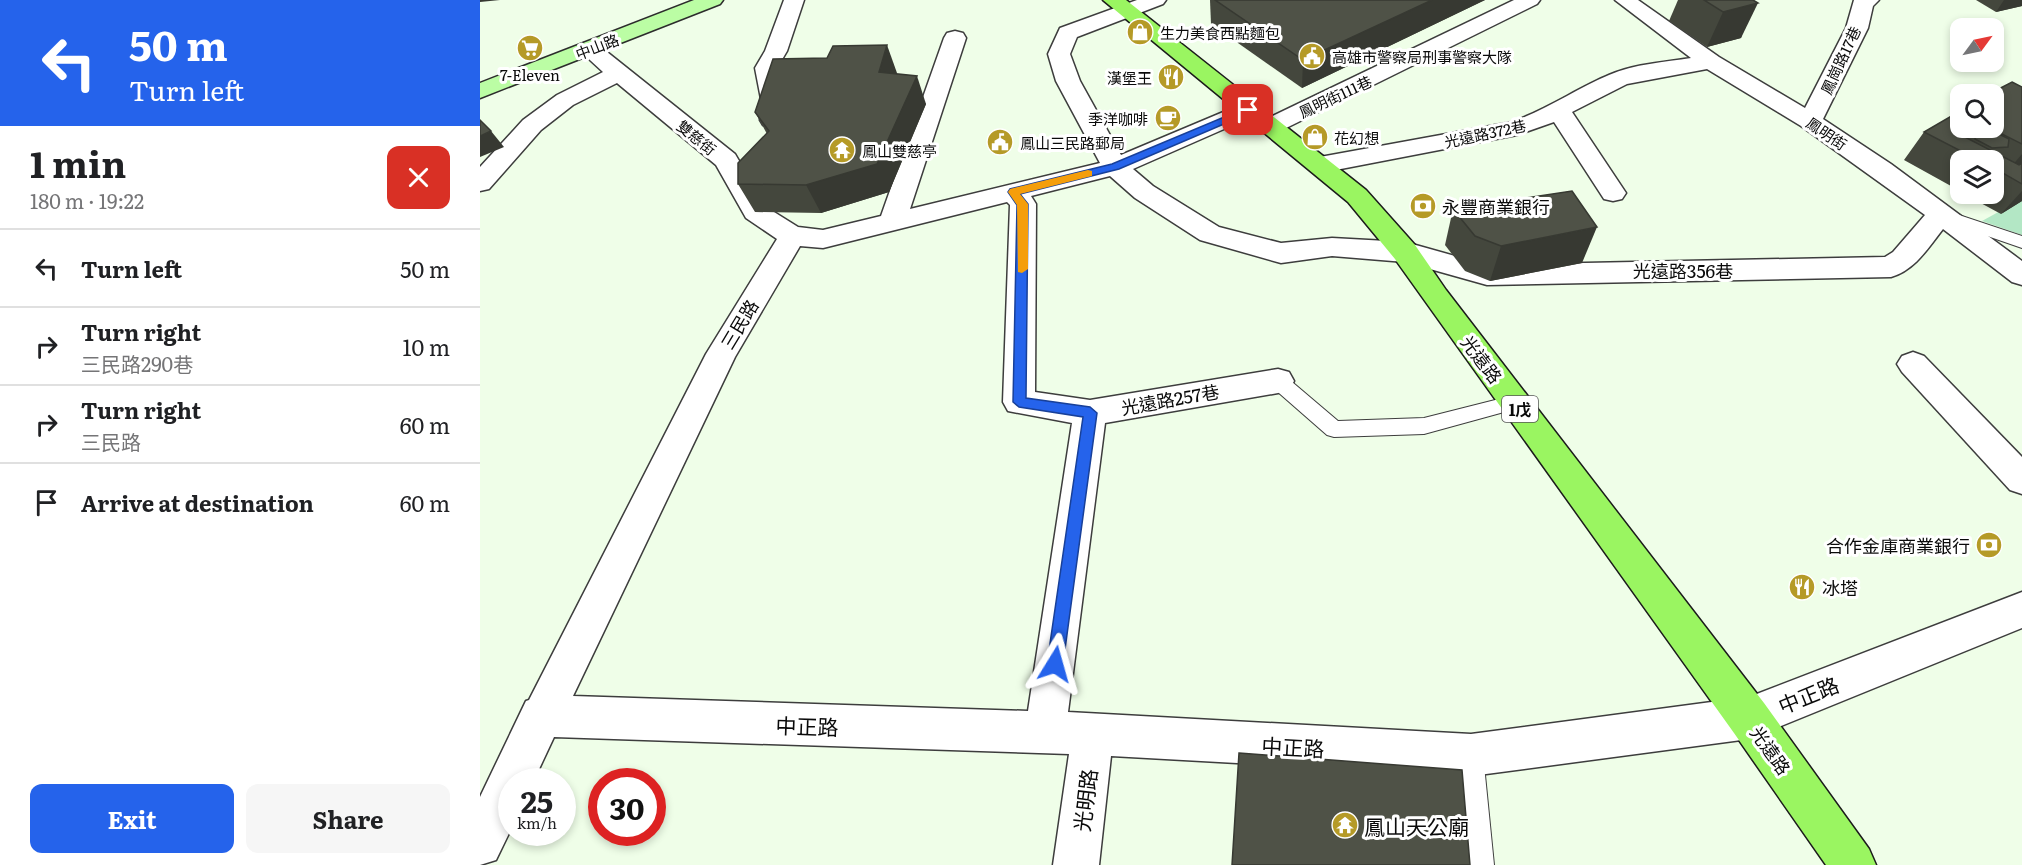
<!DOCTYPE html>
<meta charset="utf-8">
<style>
body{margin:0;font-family:Literata,"Noto Sans TC",serif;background:#f6f6f6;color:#202124;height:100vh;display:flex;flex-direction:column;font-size:22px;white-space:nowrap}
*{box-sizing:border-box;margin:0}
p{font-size:20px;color:#757577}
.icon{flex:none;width:33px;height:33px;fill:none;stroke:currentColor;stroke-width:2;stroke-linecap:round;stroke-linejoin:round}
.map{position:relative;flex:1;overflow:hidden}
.side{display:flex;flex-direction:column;background:#fff;width:480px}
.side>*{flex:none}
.top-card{background:#2563eb;color:#fff;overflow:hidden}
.needle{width:39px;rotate:57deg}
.buttons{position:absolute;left:1470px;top:18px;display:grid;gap:12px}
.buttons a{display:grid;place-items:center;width:54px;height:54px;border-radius:12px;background:#fff;box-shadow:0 3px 9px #0003;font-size:30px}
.speed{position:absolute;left:18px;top:768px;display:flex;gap:12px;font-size:30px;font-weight:700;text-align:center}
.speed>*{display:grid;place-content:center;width:78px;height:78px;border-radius:50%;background:#fff;box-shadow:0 3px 9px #0003;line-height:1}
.speed small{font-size:15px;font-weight:400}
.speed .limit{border:9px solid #d22;background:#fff;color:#111}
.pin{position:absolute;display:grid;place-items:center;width:51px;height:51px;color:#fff;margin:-26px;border-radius:12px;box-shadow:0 3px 9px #0006}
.me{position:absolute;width:66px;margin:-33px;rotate:8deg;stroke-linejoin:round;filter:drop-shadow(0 0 4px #0008)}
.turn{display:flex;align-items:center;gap:21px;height:126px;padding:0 30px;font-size:27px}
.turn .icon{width:78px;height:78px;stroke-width:2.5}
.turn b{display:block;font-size:42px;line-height:51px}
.round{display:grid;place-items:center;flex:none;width:63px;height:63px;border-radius:12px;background:#f6f6f6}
.headline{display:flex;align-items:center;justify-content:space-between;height:102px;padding:0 30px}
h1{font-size:36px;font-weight:700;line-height:45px}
.button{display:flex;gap:12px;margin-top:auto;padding:12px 30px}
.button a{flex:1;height:69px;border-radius:12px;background:#2563eb;color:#fff;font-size:24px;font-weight:700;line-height:69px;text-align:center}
.button a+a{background:#f6f6f6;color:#202124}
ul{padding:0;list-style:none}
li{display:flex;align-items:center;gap:18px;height:78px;padding:0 30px;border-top:2px solid #e0e0e0}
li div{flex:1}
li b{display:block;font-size:22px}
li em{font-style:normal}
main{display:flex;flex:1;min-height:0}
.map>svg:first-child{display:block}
</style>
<main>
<section class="side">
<div class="top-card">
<div class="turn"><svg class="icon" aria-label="left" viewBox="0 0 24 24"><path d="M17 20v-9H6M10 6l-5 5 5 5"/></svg><div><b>50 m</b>Turn left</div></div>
</div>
<div class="headline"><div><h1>1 min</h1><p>180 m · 19:22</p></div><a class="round" style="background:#d93025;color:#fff"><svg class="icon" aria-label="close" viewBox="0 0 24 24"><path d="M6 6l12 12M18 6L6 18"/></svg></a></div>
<ul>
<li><svg class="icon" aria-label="left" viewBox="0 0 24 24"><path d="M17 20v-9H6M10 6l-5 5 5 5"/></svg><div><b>Turn left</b></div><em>50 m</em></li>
<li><svg class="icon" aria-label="right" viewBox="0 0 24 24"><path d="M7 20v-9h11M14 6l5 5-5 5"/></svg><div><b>Turn right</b><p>三民路290巷</p></div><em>10 m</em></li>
<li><svg class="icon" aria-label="right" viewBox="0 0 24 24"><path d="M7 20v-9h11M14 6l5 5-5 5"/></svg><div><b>Turn right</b><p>三民路</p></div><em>60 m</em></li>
<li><svg class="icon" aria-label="arrive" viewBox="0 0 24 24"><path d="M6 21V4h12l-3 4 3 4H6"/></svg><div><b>Arrive at destination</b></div><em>60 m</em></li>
</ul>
<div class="button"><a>Exit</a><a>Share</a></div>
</section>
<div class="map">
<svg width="1542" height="865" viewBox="0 0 1542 865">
<rect width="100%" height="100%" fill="#effee8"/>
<path fill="#b3e7c5" d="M1542 199V235L1502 221Z"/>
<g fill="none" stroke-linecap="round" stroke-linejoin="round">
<defs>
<g id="lane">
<path d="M1470 212 1542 236V248L1464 221 1462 217 1464 213Z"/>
<path d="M798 374 805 376 858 421 944 418 1035 395 1042 397 1044 402 1042 407 1035 409 944 434 854 437 847 435 791 386 789 381 791 376Z"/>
<path d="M991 743 1000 746 1003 755 1014 865H988L979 755 982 746Z"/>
</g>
<g id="street">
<path d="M304 0H324L307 51 297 68C301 85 311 110 301 125L292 127 283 125 280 120 281 99 275 68 285 51Z"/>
<path d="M657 0H686L683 4 597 37 590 54 600 81 641 155 760 105 768 103 776 105 780 110 776 115 653 169 673 186 739 227 801 243 852 238 925 242 1007 265 1405 257 1413 252 1445 215 1321 126 1227 69 1147 84 1092 112 1146 193 1142 199 1133 201 1124 199 1074 122 1037 135 840 173 831 171 827 165 831 159 840 157 1032 122C1066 110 1096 89 1129 75 1154 64 1185 62 1211 58L1135 0H1158L1239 57 1325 108 1366 28 1374 0H1399L1393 6 1388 28 1343 119 1411 164 1542 261V285L1532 282 1463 229C1448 248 1435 270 1411 277L1007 285 925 262 852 256 801 263 720 240 655 198 630 176 551 196 556 204 555 392 610 400 798 369 809 372 814 381 809 390 798 393 625 423 588 712 991 734 1269 697 1542 592V628L1269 739 991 776 631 756 619 865H573L589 754 74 737 53 782H32V827L16 860 0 865V797L46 701 49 700 226 354 297 239 266 218 236 165 137 83 93 105 61 130 9 189 0 191V167L43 120 77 95 123 72 98 49 101 44 109 42 117 44 255 154 286 207 318 227 343 230 401 216 464 38 467 33 475 31 483 33 486 38 430 209 620 163 576 81 568 54 580 28ZM527 202 530 205 523 402 528 411 592 423 548 711 93 696 255 357 320 246 343 248Z"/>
<path d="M1034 0H1060L1057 4 798 132 789 134 780 132 777 127 780 122Z"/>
<path d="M1433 352 1444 356 1542 457V494L1530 490 1422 372 1417 364 1422 356Z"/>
</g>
<path id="secondary" d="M214 0H243L240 4 0 98V83Z"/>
<path id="primary" d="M623 0H646L886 190 935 245 966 290 1284 703 1389 849 1396 865H1346L1254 733 915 259 868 202Z"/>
</defs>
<use href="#lane" stroke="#3d3d3d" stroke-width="2"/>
<use href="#street" stroke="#3d3d3d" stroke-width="3"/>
<use href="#secondary" stroke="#2c2c2c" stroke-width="3"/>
<use href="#primary" stroke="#1b1b1b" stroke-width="3"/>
<use href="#lane" fill="#fff" fill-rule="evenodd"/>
<use href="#street" fill="#fff" fill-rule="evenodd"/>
<use href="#secondary" fill="#bbfda4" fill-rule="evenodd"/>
<use href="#primary" fill="#9af561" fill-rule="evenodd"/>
</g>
<g fill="#44473d">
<path d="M730 0H1005L822 88 731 24Z"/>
<path d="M1198 0H1273L1261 38 1227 47 1189 21Z"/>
<path d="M1496 0H1542V6L1516 12Z"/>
<path d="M417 73V74L446 104 409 192 341 213 275 212 258 184 287 134 275 112Z"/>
<path d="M1542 87V201L1521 214 1484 194H1514V160H1480V191L1424 160 1444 132 1480 128H1514Z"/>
<path d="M973 209 1102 263 1010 281 985 271 965 245Z"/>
</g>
<g fill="#373932">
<path d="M0 0H20L0 2Z"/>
<path d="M952 0H1005L822 88 823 60Z"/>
<path d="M1524 0H1542V6L1516 12Z"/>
<path d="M1278 3 1261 38 1227 47 1243 12Z"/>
<path d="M407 45 417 73 409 100 399 72Z"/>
<path d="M437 76 446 104 409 192 341 213 326 185Z"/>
<path d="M1487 128H1492L1476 148 1477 133Z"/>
<path d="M11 131 24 147 0 157V136Z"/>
<path d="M1542 154V164L1524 175Z"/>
<path d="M1542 191V201L1521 214Z"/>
<path d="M1117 227 1102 263 1010 281 1021 246Z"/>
</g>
<g fill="#4f5247" stroke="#373932" stroke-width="1.5">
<path d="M735 0H952L823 60Z"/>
<path d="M1224 0H1273L1278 3 1243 12Z"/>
<path d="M407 45 399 72 437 76 397 164 326 185 258 184V163L289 131 275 112 293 59 347 58 353 46Z"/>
<path d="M1532 82 1542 87V144L1510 128H1514V94H1509Z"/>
<path d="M1480 111V128H1487L1477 133 1539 165 1542 163V184L1514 168V160H1498L1444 132Z"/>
<path d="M0 120 11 131 0 136Z"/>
<path d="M1511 130 1529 139 1528 147 1512 148 1495 139 1496 131Z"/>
<path d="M1092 191 1117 227 1021 246 995 236 973 209Z"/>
<path d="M759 753 982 770 990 865H752Z"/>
</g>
<path fill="#2563eb" stroke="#184099" stroke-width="1.5" d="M768 107 772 108V112L639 169 540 194 548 204 546 398 610 407 617 413 583 664 581 670 575 672 569 670 567 664 603 417 539 407 533 402 537 205 528 192 530 189 632 164Z"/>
<path fill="#f59e0b" d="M608 170 612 171V176L540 194 548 204V269L542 273 538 272 537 205 528 192 530 189Z"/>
<defs>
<symbol id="shop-disc" viewBox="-11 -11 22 22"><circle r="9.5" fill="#b59a27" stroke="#fff"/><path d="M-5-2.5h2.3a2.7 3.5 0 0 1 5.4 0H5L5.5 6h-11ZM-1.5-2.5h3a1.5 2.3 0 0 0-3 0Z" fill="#fff"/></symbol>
<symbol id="supermarket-disc" viewBox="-11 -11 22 22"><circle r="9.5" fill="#b59a27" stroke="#fff"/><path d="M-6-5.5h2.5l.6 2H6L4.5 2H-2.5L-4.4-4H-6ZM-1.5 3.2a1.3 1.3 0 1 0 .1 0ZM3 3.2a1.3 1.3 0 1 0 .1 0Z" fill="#fff"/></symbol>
<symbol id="civic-disc" viewBox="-11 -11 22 22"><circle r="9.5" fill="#b59a27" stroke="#fff"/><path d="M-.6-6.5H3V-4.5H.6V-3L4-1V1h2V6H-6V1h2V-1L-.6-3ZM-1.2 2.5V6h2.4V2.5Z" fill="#fff"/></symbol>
<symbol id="restaurant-disc" viewBox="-11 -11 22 22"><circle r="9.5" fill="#b59a27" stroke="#fff"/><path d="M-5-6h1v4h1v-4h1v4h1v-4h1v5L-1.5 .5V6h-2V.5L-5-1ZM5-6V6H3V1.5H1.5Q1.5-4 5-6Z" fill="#fff"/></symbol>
<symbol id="cafe-disc" viewBox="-11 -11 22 22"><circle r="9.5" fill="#b59a27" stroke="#fff"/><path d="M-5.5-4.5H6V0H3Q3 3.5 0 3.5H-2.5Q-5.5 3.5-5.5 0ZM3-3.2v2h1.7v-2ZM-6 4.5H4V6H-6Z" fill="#fff"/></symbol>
<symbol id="temple-disc" viewBox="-11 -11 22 22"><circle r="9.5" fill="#b59a27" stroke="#fff"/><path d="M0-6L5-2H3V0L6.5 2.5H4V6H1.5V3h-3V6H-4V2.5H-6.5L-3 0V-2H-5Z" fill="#fff"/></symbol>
<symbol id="bank-disc" viewBox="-11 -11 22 22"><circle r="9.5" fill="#b59a27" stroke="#fff"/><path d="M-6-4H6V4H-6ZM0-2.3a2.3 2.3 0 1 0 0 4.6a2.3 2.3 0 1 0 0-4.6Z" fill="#fff"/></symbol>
</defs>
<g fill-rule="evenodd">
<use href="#shop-disc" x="645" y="17" width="30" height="30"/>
<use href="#supermarket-disc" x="35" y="33" width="30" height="30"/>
<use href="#civic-disc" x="817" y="41" width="30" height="30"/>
<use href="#restaurant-disc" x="676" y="62" width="30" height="30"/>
<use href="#cafe-disc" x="673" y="103" width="30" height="30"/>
<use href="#shop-disc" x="820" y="122" width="30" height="30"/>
<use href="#civic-disc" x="505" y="127" width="30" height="30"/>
<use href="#temple-disc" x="347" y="135" width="30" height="30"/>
<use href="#bank-disc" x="928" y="191" width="30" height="30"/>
<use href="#bank-disc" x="1494" y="530" width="30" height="30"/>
<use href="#restaurant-disc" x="1307" y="572" width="30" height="30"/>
<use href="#temple-disc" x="850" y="810" width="30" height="30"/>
</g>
<g text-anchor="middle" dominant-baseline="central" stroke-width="6" stroke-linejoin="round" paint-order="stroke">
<g font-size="15" fill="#0a0a0a" stroke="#fff" text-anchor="start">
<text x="680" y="32">生力美食西點麵包</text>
<text x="852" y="56">高雄市警察局刑事警察大隊</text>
<text x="50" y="74" text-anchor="middle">7-Eleven</text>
<text x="672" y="77" text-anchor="end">漢堡王</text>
<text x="668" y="118" text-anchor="end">季洋咖啡</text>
<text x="854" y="137">花幻想</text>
<text x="540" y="142">鳳山三民路郵局</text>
<text x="382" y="150">鳳山雙慈亭</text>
</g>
<g font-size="15" fill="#0a0a0a" stroke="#fff">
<text transform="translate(117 46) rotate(-21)">中山路</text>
<text transform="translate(1360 60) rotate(-65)">鳳崗路17巷</text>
<text transform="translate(855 96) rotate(-25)">鳳明街111巷</text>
<text transform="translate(1005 133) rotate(-12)">光遠路372巷</text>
<text transform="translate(1347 133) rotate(34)">鳳明街</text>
<text transform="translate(217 137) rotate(39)">雙慈街</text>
</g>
<rect fill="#fff" stroke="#545454" stroke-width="1.5" x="1022" y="396" width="36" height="26" rx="4.5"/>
<g font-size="16" font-weight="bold" fill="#0a0a0a">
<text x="1040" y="409">1戊</text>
</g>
<g font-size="18" fill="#0a0a0a" stroke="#fff" text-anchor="start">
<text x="962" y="206">永豐商業銀行</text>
<text x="1490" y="545" text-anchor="end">合作金庫商業銀行</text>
<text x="1342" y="587">冰塔</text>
</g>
<g font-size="18" fill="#0a0a0a" stroke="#fff">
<text x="1203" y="270">光遠路356巷</text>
<text transform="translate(259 324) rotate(-59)">三民路</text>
<text transform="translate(1002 359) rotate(53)">光遠路</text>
<text transform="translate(690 399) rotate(-10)">光遠路257巷</text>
<text transform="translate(1291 750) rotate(55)">光遠路</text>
</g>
<g font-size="21" fill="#0a0a0a" stroke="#fff">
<text transform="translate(1328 694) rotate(-22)">中正路</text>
<text transform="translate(327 725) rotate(2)">中正路</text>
<text transform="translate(813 746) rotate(3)">中正路</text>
<text transform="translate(604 800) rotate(-83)">光明路</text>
</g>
<g font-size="21" fill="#0a0a0a" stroke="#fff" text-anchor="start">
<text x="884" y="825">鳳山天公廟</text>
</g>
</g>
</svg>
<div class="buttons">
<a><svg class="needle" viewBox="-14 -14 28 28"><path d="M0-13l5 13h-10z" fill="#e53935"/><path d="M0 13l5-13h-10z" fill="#757577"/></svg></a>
<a><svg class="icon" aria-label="search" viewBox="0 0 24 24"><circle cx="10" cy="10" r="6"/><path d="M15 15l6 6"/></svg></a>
<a><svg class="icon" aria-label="layers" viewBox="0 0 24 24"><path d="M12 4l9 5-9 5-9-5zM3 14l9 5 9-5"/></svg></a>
</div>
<div class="speed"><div>25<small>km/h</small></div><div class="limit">30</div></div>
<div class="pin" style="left:768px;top:110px;background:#d93025"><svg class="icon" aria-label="arrive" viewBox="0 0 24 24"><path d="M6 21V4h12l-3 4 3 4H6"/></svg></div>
<svg class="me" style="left:575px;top:664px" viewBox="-20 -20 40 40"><path d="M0-17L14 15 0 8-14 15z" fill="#2563eb" stroke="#fff" stroke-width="4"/></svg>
</div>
</main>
